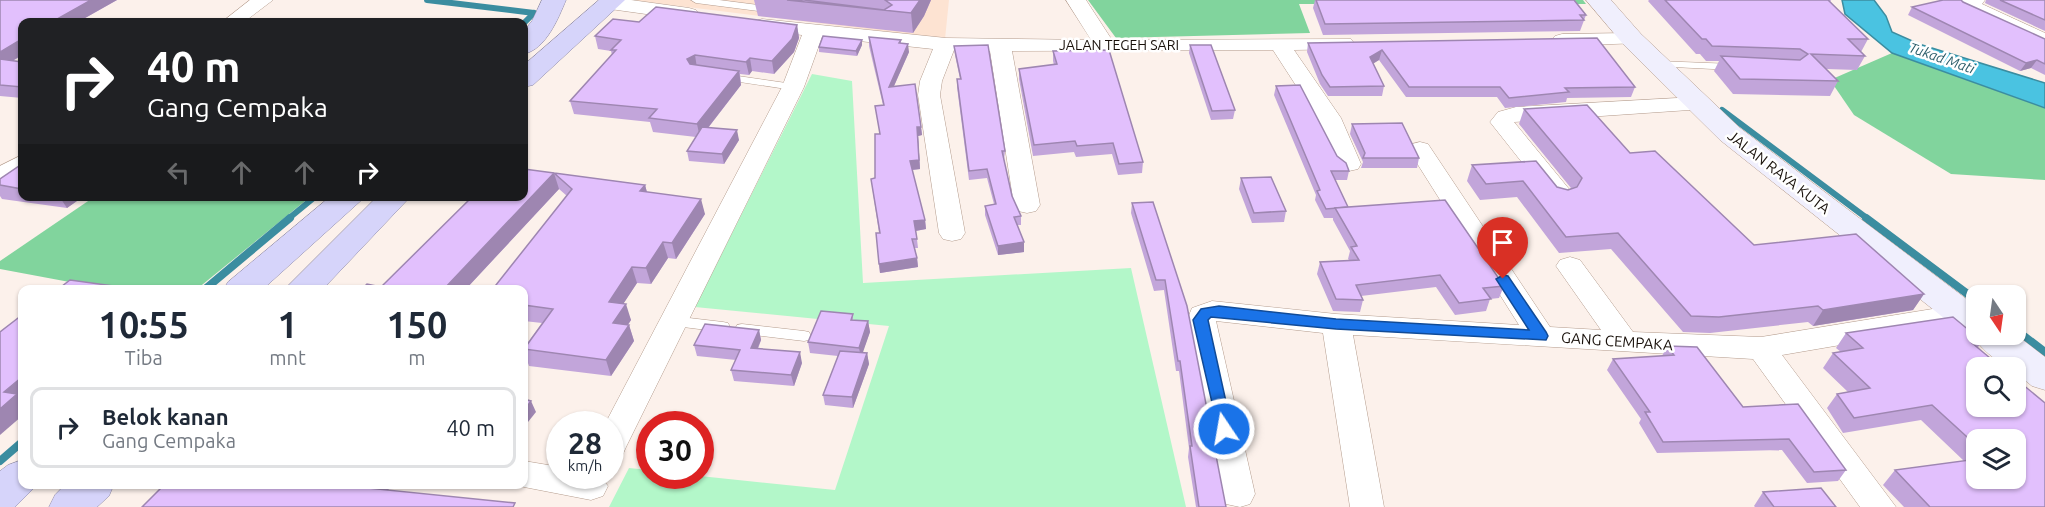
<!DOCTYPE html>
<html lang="id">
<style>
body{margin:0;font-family:Ubuntu,sans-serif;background:#f6f6f7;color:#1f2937;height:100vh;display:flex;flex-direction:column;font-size:22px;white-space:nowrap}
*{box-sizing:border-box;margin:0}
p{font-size:20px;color:#747a83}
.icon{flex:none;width:33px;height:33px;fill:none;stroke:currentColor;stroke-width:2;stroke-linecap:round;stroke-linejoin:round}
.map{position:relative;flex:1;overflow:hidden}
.details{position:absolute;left:18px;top:285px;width:510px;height:204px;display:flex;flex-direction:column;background:#fff;border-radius:12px;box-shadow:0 2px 4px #0004}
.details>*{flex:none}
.banner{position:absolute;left:18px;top:18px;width:510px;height:183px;border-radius:12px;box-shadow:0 2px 4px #0004;background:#202124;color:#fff;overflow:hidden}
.needle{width:39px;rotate:167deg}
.tools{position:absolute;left:1966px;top:285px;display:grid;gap:12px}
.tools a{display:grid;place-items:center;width:60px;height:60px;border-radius:12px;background:#fff;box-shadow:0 2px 4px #0004;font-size:30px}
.speed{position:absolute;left:546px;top:411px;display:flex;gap:12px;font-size:30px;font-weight:700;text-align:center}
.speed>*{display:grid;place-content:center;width:78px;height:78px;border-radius:50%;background:#fff;box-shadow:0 2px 4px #0004;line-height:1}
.speed small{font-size:15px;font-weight:400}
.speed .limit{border:9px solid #d22;background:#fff;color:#111}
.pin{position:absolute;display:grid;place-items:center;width:51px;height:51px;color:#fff;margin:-62px -26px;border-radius:50% 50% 50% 0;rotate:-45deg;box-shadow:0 0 6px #0007}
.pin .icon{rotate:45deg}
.me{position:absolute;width:66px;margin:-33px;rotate:348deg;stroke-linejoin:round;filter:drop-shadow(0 0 4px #0008)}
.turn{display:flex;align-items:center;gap:21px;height:126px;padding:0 30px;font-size:27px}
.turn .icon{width:78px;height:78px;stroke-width:2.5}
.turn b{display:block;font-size:42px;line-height:51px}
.lanes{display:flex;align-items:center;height:57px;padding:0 30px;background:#0003;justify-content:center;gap:30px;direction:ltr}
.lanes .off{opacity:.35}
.eta{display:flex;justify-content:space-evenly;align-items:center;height:102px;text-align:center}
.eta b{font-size:36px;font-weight:700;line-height:42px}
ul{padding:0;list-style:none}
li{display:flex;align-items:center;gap:18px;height:81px;margin:0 12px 9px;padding:0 18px;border:3px solid #e0e1e3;border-radius:12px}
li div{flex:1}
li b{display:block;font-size:22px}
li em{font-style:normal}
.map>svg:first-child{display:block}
</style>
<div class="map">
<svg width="2045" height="507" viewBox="0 0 2045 507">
<rect width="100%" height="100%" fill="#fcf1eb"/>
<path fill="#fde3d2" d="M631 0H949L945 39Z"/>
<path fill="#b3f7c9" d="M812 74 852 81 863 283 1131 268 1186 507H609L629 468 649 470 650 476H700L835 490 889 326 695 307Z"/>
<g fill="#81d49d">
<path d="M1088 0H1583L1586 4H1299L1310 33 1116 38Z"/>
<path d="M1892 53 2045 108V180L1951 174 1854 115 1830 80Z"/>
<path d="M94 197H310L197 289H107L0 269V261Z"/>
</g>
<path fill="#4ac3e1" stroke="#3b8da0" stroke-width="1.5" d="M1842 0H1874L1886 16 1892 32 1919 44 2045 83V108L1892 53 1845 14Z"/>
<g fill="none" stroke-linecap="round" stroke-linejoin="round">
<g stroke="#3b8da0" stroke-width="6">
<path d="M427 0 534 13"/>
<path d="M524 23 534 13"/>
<path d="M1722 110 1868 219"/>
<path d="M288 219 316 196"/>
</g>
<g stroke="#3b8da0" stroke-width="8">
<path d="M1866 218 1977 301"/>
<path d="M204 290 290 218"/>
<path d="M2016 330 2045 352"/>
<path d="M0 461 22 442"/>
</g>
<defs>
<g id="service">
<path d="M691 0H719L774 7 779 10 774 13 696 3Z"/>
<path d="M1657 61 1733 64 1738 67 1733 70 1653 66 1652 64Z"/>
<path d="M724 74 793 84 799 87 793 90 720 79V75Z"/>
<path d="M672 316 723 322 728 323 730 327 728 331 723 332 667 325 665 321 667 317Z"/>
<path d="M742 324 804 331 809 332 811 336 809 340 804 341 737 333 735 329 737 325Z"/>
</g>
<g id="minor">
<path d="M250 0H273L244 22H222Z"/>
<path d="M602 0H631L689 8 696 10 699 14 696 18 689 20 610 9 603 7 600 3Z"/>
<path d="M1066 0H1086L1112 40 1351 39 1354 43 1351 47 1344 49 1294 50 1341 118 1361 164 1358 169 1349 171 1340 169 1317 118 1273 50 1012 51 1040 205 1036 211 1027 213 1018 211 1014 205 990 51 954 50 942 81 940 95 965 233 961 239 952 241 943 239 939 233 918 95 920 81 933 49 822 37 804 87 626 447 622 456 610 459V424H605L782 87 802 35 755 29 752 25 755 21 762 19 946 38 1091 40Z"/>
<path d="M1985 0 1982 4 2045 33V47L1959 8 1956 4 1958 0Z"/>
<path d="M1632 33 1639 35 1642 39 1639 43 1562 46 1555 44 1552 40 1555 36 1562 34Z"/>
<path d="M1696 97 1704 99 1707 104 1704 109 1514 122 1569 189 1565 194 1556 197 1547 194 1490 122 1498 112 1516 107Z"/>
<path d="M1420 142 1428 144 1550 327 1601 330 1556 266 1560 260 1570 257 1580 260 1633 332 1761 337 1963 304 1973 307 1977 313 1973 321 1963 324 1782 355 1896 507H1860L1753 359 1353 335 1384 507H1350L1323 333 1216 321 1255 494 1250 504 1240 507 1226 504 1221 494 1187 320 1192 308 1212 301 1336 314 1519 325 1408 149 1412 144Z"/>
<path d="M22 155V173L9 182 0 184V166Z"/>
<path d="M524 461 560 467V476H600L608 486 603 496 591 500 524 487 516 484H524Z"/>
</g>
<path id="secondary" d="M1586 0H1611L1641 34 1740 128 1977 307V334H2015L2045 357V390L2032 386 2016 373V368C2002 368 1980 348 1973 336L1964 334 1720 140 1623 44Z"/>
<g id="trunk">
<path d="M542 0H566C558 19 546 49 524 54V31L532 21Z"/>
<path d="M599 0H625L533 85 524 87V65Z"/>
<path d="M331 196H366L262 290H223L228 282Z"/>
<path d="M378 196H411L322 290H284Z"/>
<path d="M22 460V484H38L15 507H0V471L8 465Z"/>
<path d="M66 484H114L109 496 97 507H49L55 495Z"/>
</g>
</defs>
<use href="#service" stroke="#b49c8d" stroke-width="1"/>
<use href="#minor" stroke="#b49c8d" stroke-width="1"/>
<use href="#secondary" stroke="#b49c8d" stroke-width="1"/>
<use href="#trunk" stroke="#8d89a5" stroke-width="1"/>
<use href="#service" fill="#fff" fill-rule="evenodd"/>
<use href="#minor" fill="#fff" fill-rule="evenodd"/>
<use href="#secondary" fill="#f0effd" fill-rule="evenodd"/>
<use href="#trunk" fill="#d6d4fa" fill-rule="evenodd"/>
</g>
<g fill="#c2a5da" fill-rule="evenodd">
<path d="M0 0H117L78 22H22V55L13 61 22 62V98L0 96Z"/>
<path d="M754 0H931L924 16 913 33 758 16Z"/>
<path d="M1315 0H1574L1586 15 1580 31 1323 35 1313 8Z"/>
<path d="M1649 0H1831L1830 2 1868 39 1861 52 1865 56 1857 70 1826 69 1838 81 1830 96 1733 94 1714 71 1719 61H1706L1700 54H1696L1648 1Z"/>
<path d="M1986 0H2045V31L1985 3Z"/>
<path d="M1963 2 2045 39V75L2031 68 2020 71 1908 15 1912 7Z"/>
<path d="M639 22 797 25 799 38 794 52 774 74 752 71 749 75 740 74 741 85 708 128 739 140 724 164 689 161 687 151 696 137 653 132 650 122 574 114 570 101 612 55 611 51 598 49 595 36Z"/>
<path d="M869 37 901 40V43L909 52 894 86 921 127 922 135 918 136 920 169 912 170 925 220 926 229 916 231 918 248H915L917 258 918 267 880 273 876 233H879L871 179 875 178 880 134 875 106 883 105 869 46Z"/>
<path d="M1597 38 1635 87 1631 97 1567 98 1566 102 1505 108 1497 97H1406L1379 60 1373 63 1384 86 1382 96H1328L1320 84 1307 52 1308 43Z"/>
<path d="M862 40V45L857 56 819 52V47Z"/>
<path d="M1190 45 1235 110 1233 119 1211 120 1189 53Z"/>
<path d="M954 46 1005 151 1004 160 1012 196 1021 216V225H1017L1024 252 998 255 985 215V206L994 204 987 178 969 180 957 87V79H960L955 55Z"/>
<path d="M1053 51 1143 162 1142 173 1118 175 1112 154 1076 157 1074 152 1033 156 1019 79V69L1054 65 1053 61Z"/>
<path d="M1276 86 1349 171 1347 180H1335L1348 207 1504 286 1499 298 1490 299 1486 311 1455 315 1436 287 1361 296 1363 300 1360 312 1333 311 1317 274 1320 262 1349 260 1348 259 1350 251 1333 220V218H1324L1315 200 1316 195 1274 95Z"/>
<path d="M1524 109 1630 153 1754 245 1924 294 1913 310 1813 326 1808 322 1710 333 1683 332 1611 249 1559 253 1517 197 1480 200 1467 181 1472 165 1568 190 1571 188 1519 124Z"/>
<path d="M1352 124 1419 158 1417 168H1361L1363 162 1350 134Z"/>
<path d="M22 164V196H84L67 208 2 199 0 196V179Z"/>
<path d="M524 169 645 185 647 192 705 214 676 259 668 258 651 284 637 283 623 304 631 320 628 325H629L634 341 611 376 529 366 524 351V348L542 323 524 321V290L567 196 559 189 465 290H361L381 287Z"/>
<path d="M1241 178 1286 211 1284 222 1252 223 1239 189Z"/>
<path d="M1153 202 1226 507H1196L1188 457 1189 448 1179 371H1176L1164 290 1154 291 1131 213 1132 203Z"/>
<path d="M853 314V320L868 321 870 332 862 353H867L869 364 853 408 825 405 823 395 838 356 810 353 808 342Z"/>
<path d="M759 330 761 340 758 349 802 363 794 386 734 381 731 370 736 360 697 356 694 345Z"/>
<path d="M1846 333 1982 341 1978 347 2045 507H1904L1883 485 1895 470 1964 461 1921 420 1843 433 1827 408 1837 394 1848 392 1823 368 1833 353 1841 352 1836 348ZM1977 440 2016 478H1977Z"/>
<path d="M1667 346 1743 407 1846 470 1838 481 1807 483 1782 450 1657 453 1639 423 1641 419 1607 370 1613 359 1662 356Z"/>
<path d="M1763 492 1836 507H1755L1754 506Z"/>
</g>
<g fill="#9e86b1">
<path d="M91 0H117L78 22H52Z"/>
<path d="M920 0H931L924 16 913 33 911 13Z"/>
<path d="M797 25 799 38 794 52 774 74 772 61Z"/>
<path d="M22 39V55L0 68V52Z"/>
<path d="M862 40V45L857 56 856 51Z"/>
<path d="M908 44 909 52 890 95 889 87Z"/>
<path d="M1382 50 1379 60 1368 67 1370 57Z"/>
<path d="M695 55 697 68 690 72 687 59Z"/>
<path d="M750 58 752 71 749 75 746 62Z"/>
<path d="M2037 60 2031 68 2020 71 2026 63Z"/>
<path d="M739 71 741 85 700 138 697 124Z"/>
<path d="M917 127H921L922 135 918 136 920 169 911 170 910 161Z"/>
<path d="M737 130 739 140 724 164 722 154Z"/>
<path d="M554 173 559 189 465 290H443Z"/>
<path d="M645 185 649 200 640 191Z"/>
<path d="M59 196H84L67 208Z"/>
<path d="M701 199 705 214 676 259 672 243Z"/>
<path d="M925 220 926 229 915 231 914 221Z"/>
<path d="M663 242 668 258 651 284 646 268Z"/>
<path d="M1024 242V252L998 255V246Z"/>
<path d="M917 258 918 267 880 273 879 264Z"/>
<path d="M632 267 637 283 614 318 609 302Z"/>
<path d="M1924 294 1913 310 1813 326 1823 310Z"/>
<path d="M626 304 631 320 618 339 613 323Z"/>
<path d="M868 321 870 332 861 358 859 348Z"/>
<path d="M629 325 634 341 611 376 606 360Z"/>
<path d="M759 330 761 340 753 359 751 348Z"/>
<path d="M800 352 802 363 794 386 791 375Z"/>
<path d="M867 353 869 364 853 408 852 397Z"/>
<path d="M22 377V416L0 435V409L4 392Z"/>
<path d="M531 401 536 412 524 427V411Z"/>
<path d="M370 484H393L377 504 367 488Z"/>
</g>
<g fill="#e2c0fd" stroke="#9e86b1" stroke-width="1.5">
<path d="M0 0H91L52 22H22V39L0 52Z"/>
<path d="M787 0H804L884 10 892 5 885 0H920L911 13Z"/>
<path d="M1316 0H1574L1586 15H1580L1584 20 1325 24Z"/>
<path d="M1665 0H1828L1868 39H1848L1865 56 1811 54 1838 81 1740 79 1721 56 1800 60 1808 54 1800 49 1712 46 1706 39H1702Z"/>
<path d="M1943 0H1961L1963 2 2045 39V64L2037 60 2026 63 1912 7Z"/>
<path d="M2000 0H2045V20Z"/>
<path d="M656 7 797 25 792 39 772 61 750 58 746 62 695 55 687 59 690 64 739 71 697 124 649 118 657 109 570 101 616 50H611L621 40 595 36 613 19 639 22Z"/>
<path d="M823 36 862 40 856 51 819 47Z"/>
<path d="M869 37 901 40 899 43 908 44 889 87 915 84 921 127H917L919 160 910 161 925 220 914 221 917 239H912L917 258 879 264 876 233H880L871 179 875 178V134H880L875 106 884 105Z"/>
<path d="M1597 38 1635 87 1565 88 1569 92 1509 98 1500 87H1409L1382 50 1370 57 1384 86 1330 87 1322 75 1308 43Z"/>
<path d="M988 45 1005 151H1002L1012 196 1021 216 1014 217 1024 242 998 246 985 206 996 204 987 169 969 171 957 79H961L954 46Z"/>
<path d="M1190 45H1211L1235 110 1212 111Z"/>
<path d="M1109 50 1143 162 1119 164 1113 143 1077 146 1075 141 1034 145 1019 69 1057 64 1053 51Z"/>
<path d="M0 59 22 62V87L0 85Z"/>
<path d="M1300 85 1337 156 1346 163 1349 171H1331L1348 207 1326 209 1317 191 1320 190 1276 86Z"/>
<path d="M1587 105 1630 153 1655 151 1754 245 1856 234 1924 294 1823 310 1818 306 1719 317 1691 316 1618 233 1566 237 1523 181 1486 184 1472 165 1536 161 1557 187 1568 190 1577 187 1582 178 1524 109Z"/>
<path d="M1402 123 1419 158H1363L1365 153 1352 124Z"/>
<path d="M702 127 737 130 722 154 687 151Z"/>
<path d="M22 164V189L0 185V179Z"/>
<path d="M524 169 645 185 640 191 701 199 672 243 663 242 646 268 632 267 609 302 626 304 613 323 629 325 606 360 524 349 553 309 524 305V290H492L572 189 554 173 443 290H361L367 284 381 287 473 196H524Z"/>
<path d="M1271 177 1286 211 1254 213 1241 178Z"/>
<path d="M1445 200 1504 286 1483 288 1491 299 1459 303 1440 275 1356 285 1363 300 1336 299 1320 262 1359 260 1351 247 1357 246 1335 208Z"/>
<path d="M1153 202 1187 306 1226 507H1199L1190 446H1192L1180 361H1178L1165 280H1156L1132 203Z"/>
<path d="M70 280 121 287 118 290H57Z"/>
<path d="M821 311 853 314 851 320 868 321 859 348 808 342Z"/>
<path d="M22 315V367L20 370H22V377L4 392 17 394 0 409V332Z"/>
<path d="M1953 317 1982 341 1972 343 2002 368H1977V406H2016V379L2045 403V507H1930L1895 470 1977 459V478H2016V440H1977V446L1932 405 1854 418 1837 394 1870 388 1833 353 1863 348 1846 333Z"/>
<path d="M705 324 759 330 751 348 800 352 791 375 731 370 740 350 694 345Z"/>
<path d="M1667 346 1697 347 1743 407 1798 404 1846 470 1814 472 1789 439 1663 442 1645 412H1650L1613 359 1674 355Z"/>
<path d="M840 351 867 353 852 397 823 395Z"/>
<path d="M524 399 531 401 524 411Z"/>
<path d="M165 484H370L367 488 515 503 513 507H142Z"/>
<path d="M1821 488 1836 507H1774L1763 492Z"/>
</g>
<path fill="#1a73e8" stroke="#114b97" stroke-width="1.5" d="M1503 275 1508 276 1546 332 1548 336 1546 340 1336 329 1211 317 1208 320 1232 429 1230 433H1219L1193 320 1201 309 1219 306 1336 319 1529 330 1496 279Z"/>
<g text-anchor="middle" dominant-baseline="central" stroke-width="5" stroke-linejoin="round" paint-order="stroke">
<g font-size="14" fill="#18100a" stroke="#fff">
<text x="1119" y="45">JALAN TEGEH SARI</text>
</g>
<g font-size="14" font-style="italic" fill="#2a5c69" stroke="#fff">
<text transform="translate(1942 58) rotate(19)">Tukad Mati</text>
</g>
<g font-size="15" fill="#18100a" stroke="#fff">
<text transform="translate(1779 172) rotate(38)">JALAN RAYA KUTA</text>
<text transform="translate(1617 341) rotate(4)">GANG CEMPAKA</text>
</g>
</g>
</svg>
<div class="tools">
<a><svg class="needle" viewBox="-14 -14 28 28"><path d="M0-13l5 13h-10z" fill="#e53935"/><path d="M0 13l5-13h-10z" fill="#747a83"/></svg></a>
<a><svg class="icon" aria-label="search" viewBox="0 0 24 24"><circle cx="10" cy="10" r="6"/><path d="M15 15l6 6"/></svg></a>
<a><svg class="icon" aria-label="layers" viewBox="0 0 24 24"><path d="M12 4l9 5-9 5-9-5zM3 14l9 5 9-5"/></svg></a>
</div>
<div class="speed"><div>28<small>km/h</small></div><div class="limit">30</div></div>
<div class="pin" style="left:1503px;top:279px;background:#d93025"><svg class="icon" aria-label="arrive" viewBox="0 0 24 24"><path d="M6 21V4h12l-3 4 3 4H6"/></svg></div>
<svg class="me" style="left:1224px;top:429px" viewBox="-20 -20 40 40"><circle r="17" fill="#1a73e8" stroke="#fff" stroke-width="3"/><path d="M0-11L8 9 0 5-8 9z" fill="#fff"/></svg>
<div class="banner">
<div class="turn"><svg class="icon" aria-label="right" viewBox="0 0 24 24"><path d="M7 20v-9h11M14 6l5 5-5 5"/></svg><div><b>40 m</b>Gang Cempaka</div></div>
<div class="lanes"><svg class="icon off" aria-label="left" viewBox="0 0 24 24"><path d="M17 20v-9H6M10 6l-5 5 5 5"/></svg><svg class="icon off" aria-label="ahead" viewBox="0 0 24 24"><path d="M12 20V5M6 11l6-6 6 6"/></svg><svg class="icon off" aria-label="ahead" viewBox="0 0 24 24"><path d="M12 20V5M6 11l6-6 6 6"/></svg><svg class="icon" aria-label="right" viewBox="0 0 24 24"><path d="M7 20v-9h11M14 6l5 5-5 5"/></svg></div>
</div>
<section class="details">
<div class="eta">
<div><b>10:55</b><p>Tiba</p></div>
<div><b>1</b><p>mnt</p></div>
<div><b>150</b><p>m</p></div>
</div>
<ul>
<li><svg class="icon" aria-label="right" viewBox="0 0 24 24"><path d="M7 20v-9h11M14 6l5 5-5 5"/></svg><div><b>Belok kanan</b><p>Gang Cempaka</p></div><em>40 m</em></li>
</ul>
</section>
</div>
